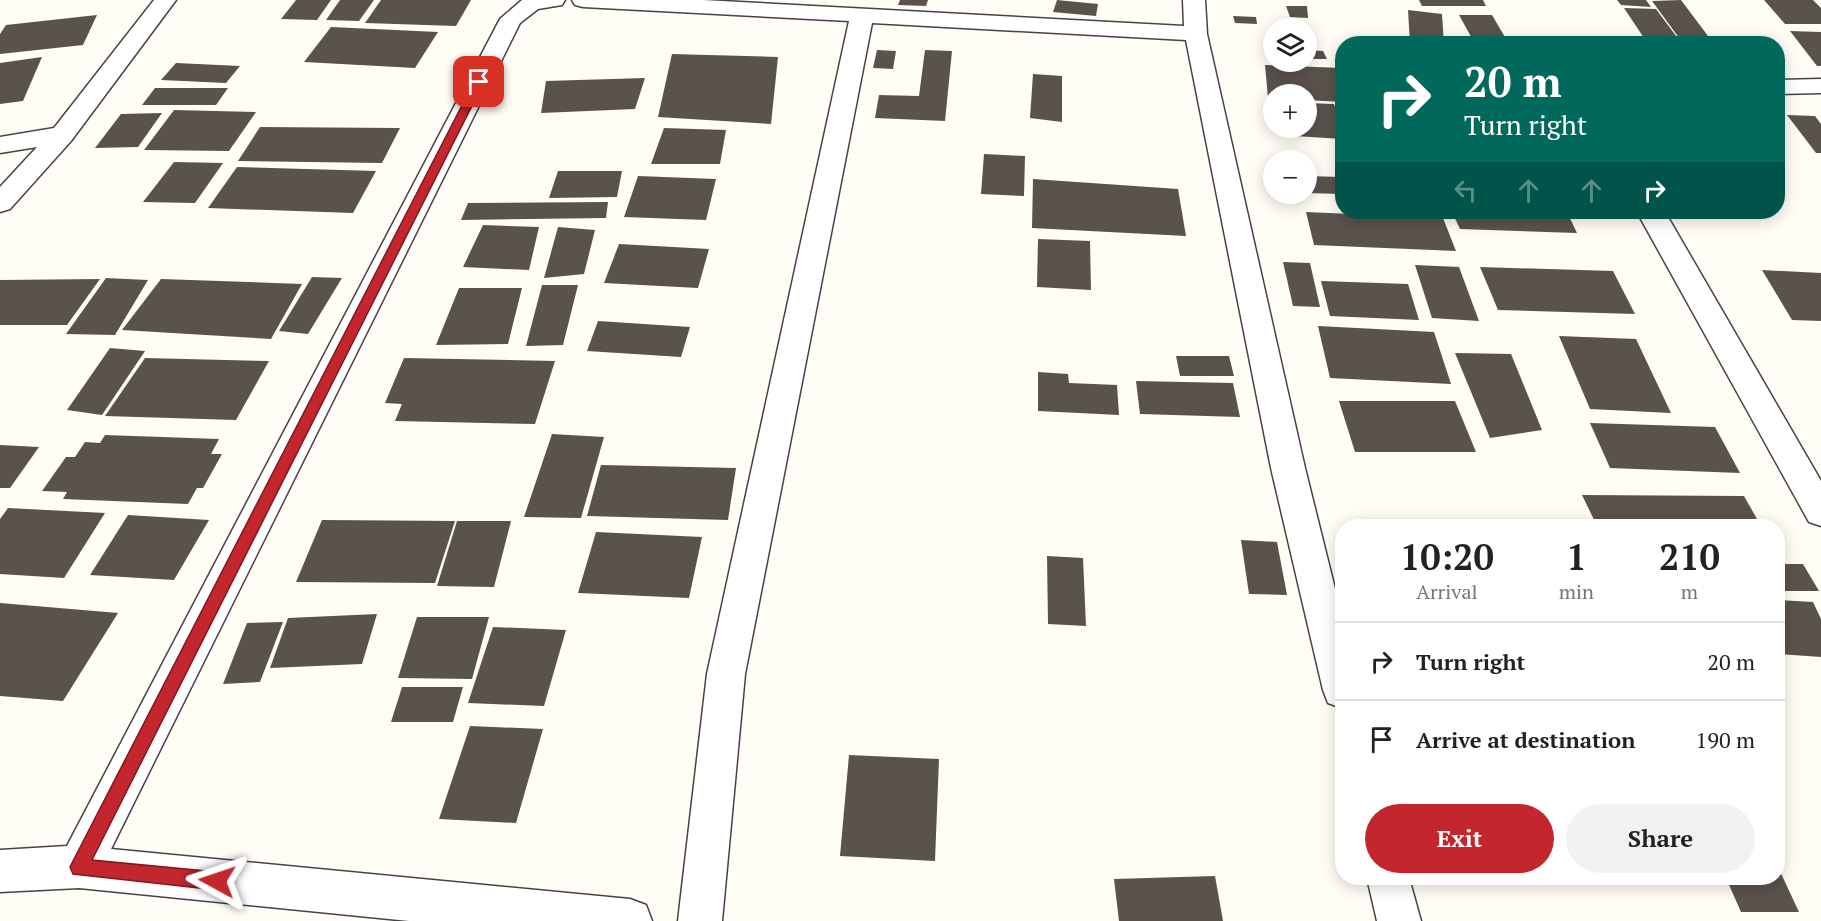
<!DOCTYPE html>
<meta charset="utf-8">
<style>
body{margin:0;font-family:"PT Serif",serif;background:#f2f2f2;color:#222;height:100vh;display:flex;flex-direction:column;font-size:22px;white-space:nowrap}
*{box-sizing:border-box;margin:0}
p{font-size:20px;color:#767676}
.icon{flex:none;width:33px;height:33px;fill:none;stroke:currentColor;stroke-width:2;stroke-linecap:round;stroke-linejoin:round}
.map{position:relative;flex:1;overflow:hidden}
.panel{position:absolute;left:1335px;top:519px;width:450px;height:366px;display:flex;flex-direction:column;background:#fff;border-radius:24px;box-shadow:0 3px 15px #0003}
.panel>*{flex:none}
.guide{position:absolute;left:1335px;top:36px;width:450px;height:183px;border-radius:24px;box-shadow:0 3px 15px #0003;background:#00695c;color:#fff;overflow:hidden}
.buttons{position:absolute;left:1263px;top:18px;display:grid;gap:12px}
.buttons a{display:grid;place-items:center;width:54px;height:54px;border-radius:50%;background:#fff;box-shadow:0 3px 15px #0003;font-size:30px}
.pin{position:absolute;display:grid;place-items:center;width:51px;height:51px;color:#fff;margin:-26px;border-radius:12px;box-shadow:0 3px 9px #0006}
.me{position:absolute;width:66px;margin:-33px;rotate:275deg;stroke-linejoin:round;filter:drop-shadow(0 0 4px #0008)}
.turn{display:flex;align-items:center;gap:21px;height:126px;padding:0 30px;font-size:27px}
.turn .icon{width:78px;height:78px;stroke-width:2.5}
.turn b{display:block;font-size:42px;line-height:51px}
.lanes{display:flex;align-items:center;height:57px;padding:0 30px;background:#0003;justify-content:center;gap:30px;direction:ltr}
.lanes .off{opacity:.35}
.eta{display:flex;justify-content:space-evenly;align-items:center;height:102px;text-align:center}
.eta b{font-size:36px;font-weight:600;line-height:42px}
.button{display:flex;gap:12px;margin-top:auto;padding:12px 30px}
.button a{flex:1;height:69px;border-radius:36px;background:#c4262e;color:#fff;font-size:24px;font-weight:600;line-height:69px;text-align:center}
.button a+a{background:#f2f2f2;color:#222}
ul{padding:0;list-style:none}
li{display:flex;align-items:center;gap:18px;height:78px;padding:0 30px;border-top:2px solid #e0e0e0}
li div{flex:1}
li b{display:block;font-size:22px}
li em{font-style:normal}
.map>svg:first-child{display:block}
</style>
<div class="map">
<svg width="1821" height="921" viewBox="0 0 1821 921">
<rect width="100%" height="100%" fill="#fffdf5"/>
<g fill="#5a524d">
<path d="M296 0H331L317 20 281 19Z"/>
<path d="M340 0H374L359 21 326 20Z"/>
<path d="M381 0H471L456 26 365 23Z"/>
<path d="M900 0H928L926 6 898 5Z"/>
<path d="M1057 0 1098 4 1096 16 1053 12Z"/>
<path d="M1419 0H1483L1486 6H1422Z"/>
<path d="M1617 0H1646L1651 7 1621 5Z"/>
<path d="M1681 0 1711 40 1682 42 1652 1Z"/>
<path d="M1764 0H1813L1821 8V24H1785Z"/>
<path d="M1286 6H1307L1308 18 1290 17Z"/>
<path d="M1624 8 1656 9 1682 44H1648Z"/>
<path d="M1408 10 1442 14 1444 44H1410Z"/>
<path d="M97 15 83 45 0 54V34L6 25Z"/>
<path d="M1459 15H1492L1509 44H1475Z"/>
<path d="M1233 16 1256 17 1257 24 1235 23Z"/>
<path d="M331 27 438 32 415 68 304 62Z"/>
<path d="M1790 31 1821 32V66H1817Z"/>
<path d="M877 50 896 51 893 69 873 68Z"/>
<path d="M925 50 952 51 945 121 875 118 879 95 919 96Z"/>
<path d="M1306 50 1323 51 1327 59H1306Z"/>
<path d="M672 54 778 57 771 124 658 117Z"/>
<path d="M42 57 23 101 0 104V63Z"/>
<path d="M176 63 240 66 226 83 161 80Z"/>
<path d="M1265 65 1342 68V102L1306 100V94H1274V99L1268 98Z"/>
<path d="M1033 74 1062 76V122L1030 118Z"/>
<path d="M645 78 635 109 541 113 546 81Z"/>
<path d="M155 88H228L216 105H142Z"/>
<path d="M1306 103 1334 104 1342 127V139L1279 135 1277 128H1306Z"/>
<path d="M174 110 256 112 229 151 144 150Z"/>
<path d="M162 113 138 147 95 148 121 114Z"/>
<path d="M1787 115 1815 116 1821 124V153H1816Z"/>
<path d="M260 127 400 128 382 163 238 161Z"/>
<path d="M664 128 726 130 720 164H651Z"/>
<path d="M984 154 1025 156 1024 196 981 194Z"/>
<path d="M174 162 223 163 195 203 143 202Z"/>
<path d="M237 167 376 171 353 213 208 208Z"/>
<path d="M558 171H622L617 197 549 198Z"/>
<path d="M638 176 716 179 706 220 624 217Z"/>
<path d="M1306 176 1342 177V194L1306 193Z"/>
<path d="M1033 179 1178 189 1186 236 1032 228Z"/>
<path d="M608 202 606 218 461 220 468 203Z"/>
<path d="M1306 212 1443 218 1456 251 1314 245Z"/>
<path d="M1452 212H1567L1577 233 1460 229Z"/>
<path d="M483 225 539 227 529 270 463 267Z"/>
<path d="M558 227 595 230 584 274 544 278Z"/>
<path d="M1038 239 1090 241 1091 290 1037 287Z"/>
<path d="M619 244 709 249 698 288 604 283Z"/>
<path d="M1283 262 1310 263 1320 307 1293 306Z"/>
<path d="M1415 265 1459 267 1479 321 1432 318Z"/>
<path d="M1480 267 1613 271 1635 314 1498 310Z"/>
<path d="M1762 270 1821 273V321L1792 320Z"/>
<path d="M312 277 342 278 308 334 279 331Z"/>
<path d="M106 278 148 280 115 335 66 334Z"/>
<path d="M100 279 67 325H0V280Z"/>
<path d="M161 279 302 284 271 339 122 330Z"/>
<path d="M1321 281 1408 284 1419 320 1330 316Z"/>
<path d="M542 285H578L563 345 526 346Z"/>
<path d="M459 288H522L508 344 436 345Z"/>
<path d="M598 321 690 327 681 357 587 351Z"/>
<path d="M1318 326 1434 332 1451 384 1330 378Z"/>
<path d="M1559 336 1636 339 1671 413 1590 409Z"/>
<path d="M110 348 145 351 102 415 67 410Z"/>
<path d="M1455 353 1511 354 1542 430 1490 438Z"/>
<path d="M1176 356H1229L1234 376H1180Z"/>
<path d="M145 358 269 361 236 420 105 416Z"/>
<path d="M404 358 555 361 535 424 395 421 402 404 385 403Z"/>
<path d="M1038 372 1068 374 1069 383 1117 385 1119 415 1038 411Z"/>
<path d="M1136 381 1233 383 1240 417 1140 414Z"/>
<path d="M1339 401H1455L1476 452H1355Z"/>
<path d="M1590 423 1715 427 1740 473 1610 468Z"/>
<path d="M552 434 604 437 581 518 524 517Z"/>
<path d="M105 435 219 439 211 454H222L203 488H197L188 504 63 499 67 492 42 491 66 457H75L85 442 100 443Z"/>
<path d="M0 445 39 447 10 488H0Z"/>
<path d="M601 465 736 468 728 520 587 516Z"/>
<path d="M1582 495 1744 496 1761 526H1597Z"/>
<path d="M8 508 105 513 64 578 0 574V519Z"/>
<path d="M128 515 209 520 174 580 90 575Z"/>
<path d="M322 520 455 521 435 583 296 582Z"/>
<path d="M457 521H511L494 587 437 586Z"/>
<path d="M596 532 702 537 689 598 578 593Z"/>
<path d="M1241 540 1277 542 1287 595 1249 594Z"/>
<path d="M1047 556 1083 558 1086 626 1048 624Z"/>
<path d="M1778 564H1803L1819 591H1778Z"/>
<path d="M1778 600 1813 602 1821 619V657L1778 654Z"/>
<path d="M0 603 118 613 63 701 0 696Z"/>
<path d="M377 614 362 664 270 668 288 618Z"/>
<path d="M417 617H489L472 679 398 678Z"/>
<path d="M283 622 260 682 223 684 247 623Z"/>
<path d="M493 627 566 630 544 706 468 703Z"/>
<path d="M402 687H463L453 722H391Z"/>
<path d="M470 726 543 729 516 823 439 819Z"/>
<path d="M849 755 939 759 935 861 840 856Z"/>
<path d="M1778 867 1799 912H1741L1726 878H1778Z"/>
<path d="M1215 876 1223 921H1119L1114 879Z"/>
</g>
<g fill="none" stroke-linecap="round" stroke-linejoin="round">
<defs>
<g id="minor">
<path d="M154 0H176L71 141 10 209 0 212V187L37 147 0 153V137L54 128Z"/>
<path d="M522 0H565L562 5 538 9 520 23 111 849 630 899 646 905 652 921H409L79 888 0 892V850L67 846 500 19Z"/>
<path d="M572 0H703L1184 26 1183 0H1205L1207 34 1305 468 1342 617V708L1328 703 1323 690 1271 468 1186 40 872 23 745 674 722 921H678L707 674 849 21 583 7 575 5Z"/>
<path d="M1821 79V93L1778 94V80Z"/>
<path d="M1637 212H1665L1821 481V526L1809 522Z"/>
<path d="M1367 878H1409L1421 921H1377Z"/>
</g>
</defs>
<use href="#minor" stroke="#444" stroke-width="3"/>
<use href="#minor" fill="#fff" fill-rule="evenodd"/>
</g>
<path fill="#c4262e" stroke="#7f191e" stroke-width="1.5" d="M479 79 484 82 92 860 217 872 223 875 226 881 223 887 217 890 73 874 70 867 73 861 474 82Z"/>
</svg>
<div class="buttons">
<a><svg class="icon" aria-label="layers" viewBox="0 0 24 24"><path d="M12 4l9 5-9 5-9-5zM3 14l9 5 9-5"/></svg></a>
<a>+</a>
<a>−</a>
</div>
<div class="pin" style="left:479px;top:82px;background:#d93025"><svg class="icon" aria-label="arrive" viewBox="0 0 24 24"><path d="M6 21V4h12l-3 4 3 4H6"/></svg></div>
<svg class="me" style="left:217px;top:881px" viewBox="-20 -20 40 40"><path d="M0-17L14 15 0 8-14 15z" fill="#c4262e" stroke="#fff" stroke-width="4"/></svg>
<div class="guide">
<div class="turn"><svg class="icon" aria-label="right" viewBox="0 0 24 24"><path d="M7 20v-9h11M14 6l5 5-5 5"/></svg><div><b>20 m</b>Turn right</div></div>
<div class="lanes"><svg class="icon off" aria-label="left" viewBox="0 0 24 24"><path d="M17 20v-9H6M10 6l-5 5 5 5"/></svg><svg class="icon off" aria-label="ahead" viewBox="0 0 24 24"><path d="M12 20V5M6 11l6-6 6 6"/></svg><svg class="icon off" aria-label="ahead" viewBox="0 0 24 24"><path d="M12 20V5M6 11l6-6 6 6"/></svg><svg class="icon" aria-label="right" viewBox="0 0 24 24"><path d="M7 20v-9h11M14 6l5 5-5 5"/></svg></div>
</div>
<section class="panel">
<div class="eta">
<div><b>10:20</b><p>Arrival</p></div>
<div><b>1</b><p>min</p></div>
<div><b>210</b><p>m</p></div>
</div>
<ul>
<li><svg class="icon" aria-label="right" viewBox="0 0 24 24"><path d="M7 20v-9h11M14 6l5 5-5 5"/></svg><div><b>Turn right</b></div><em>20 m</em></li>
<li><svg class="icon" aria-label="arrive" viewBox="0 0 24 24"><path d="M6 21V4h12l-3 4 3 4H6"/></svg><div><b>Arrive at destination</b></div><em>190 m</em></li>
</ul>
<div class="button"><a>Exit</a><a>Share</a></div>
</section>
</div>
